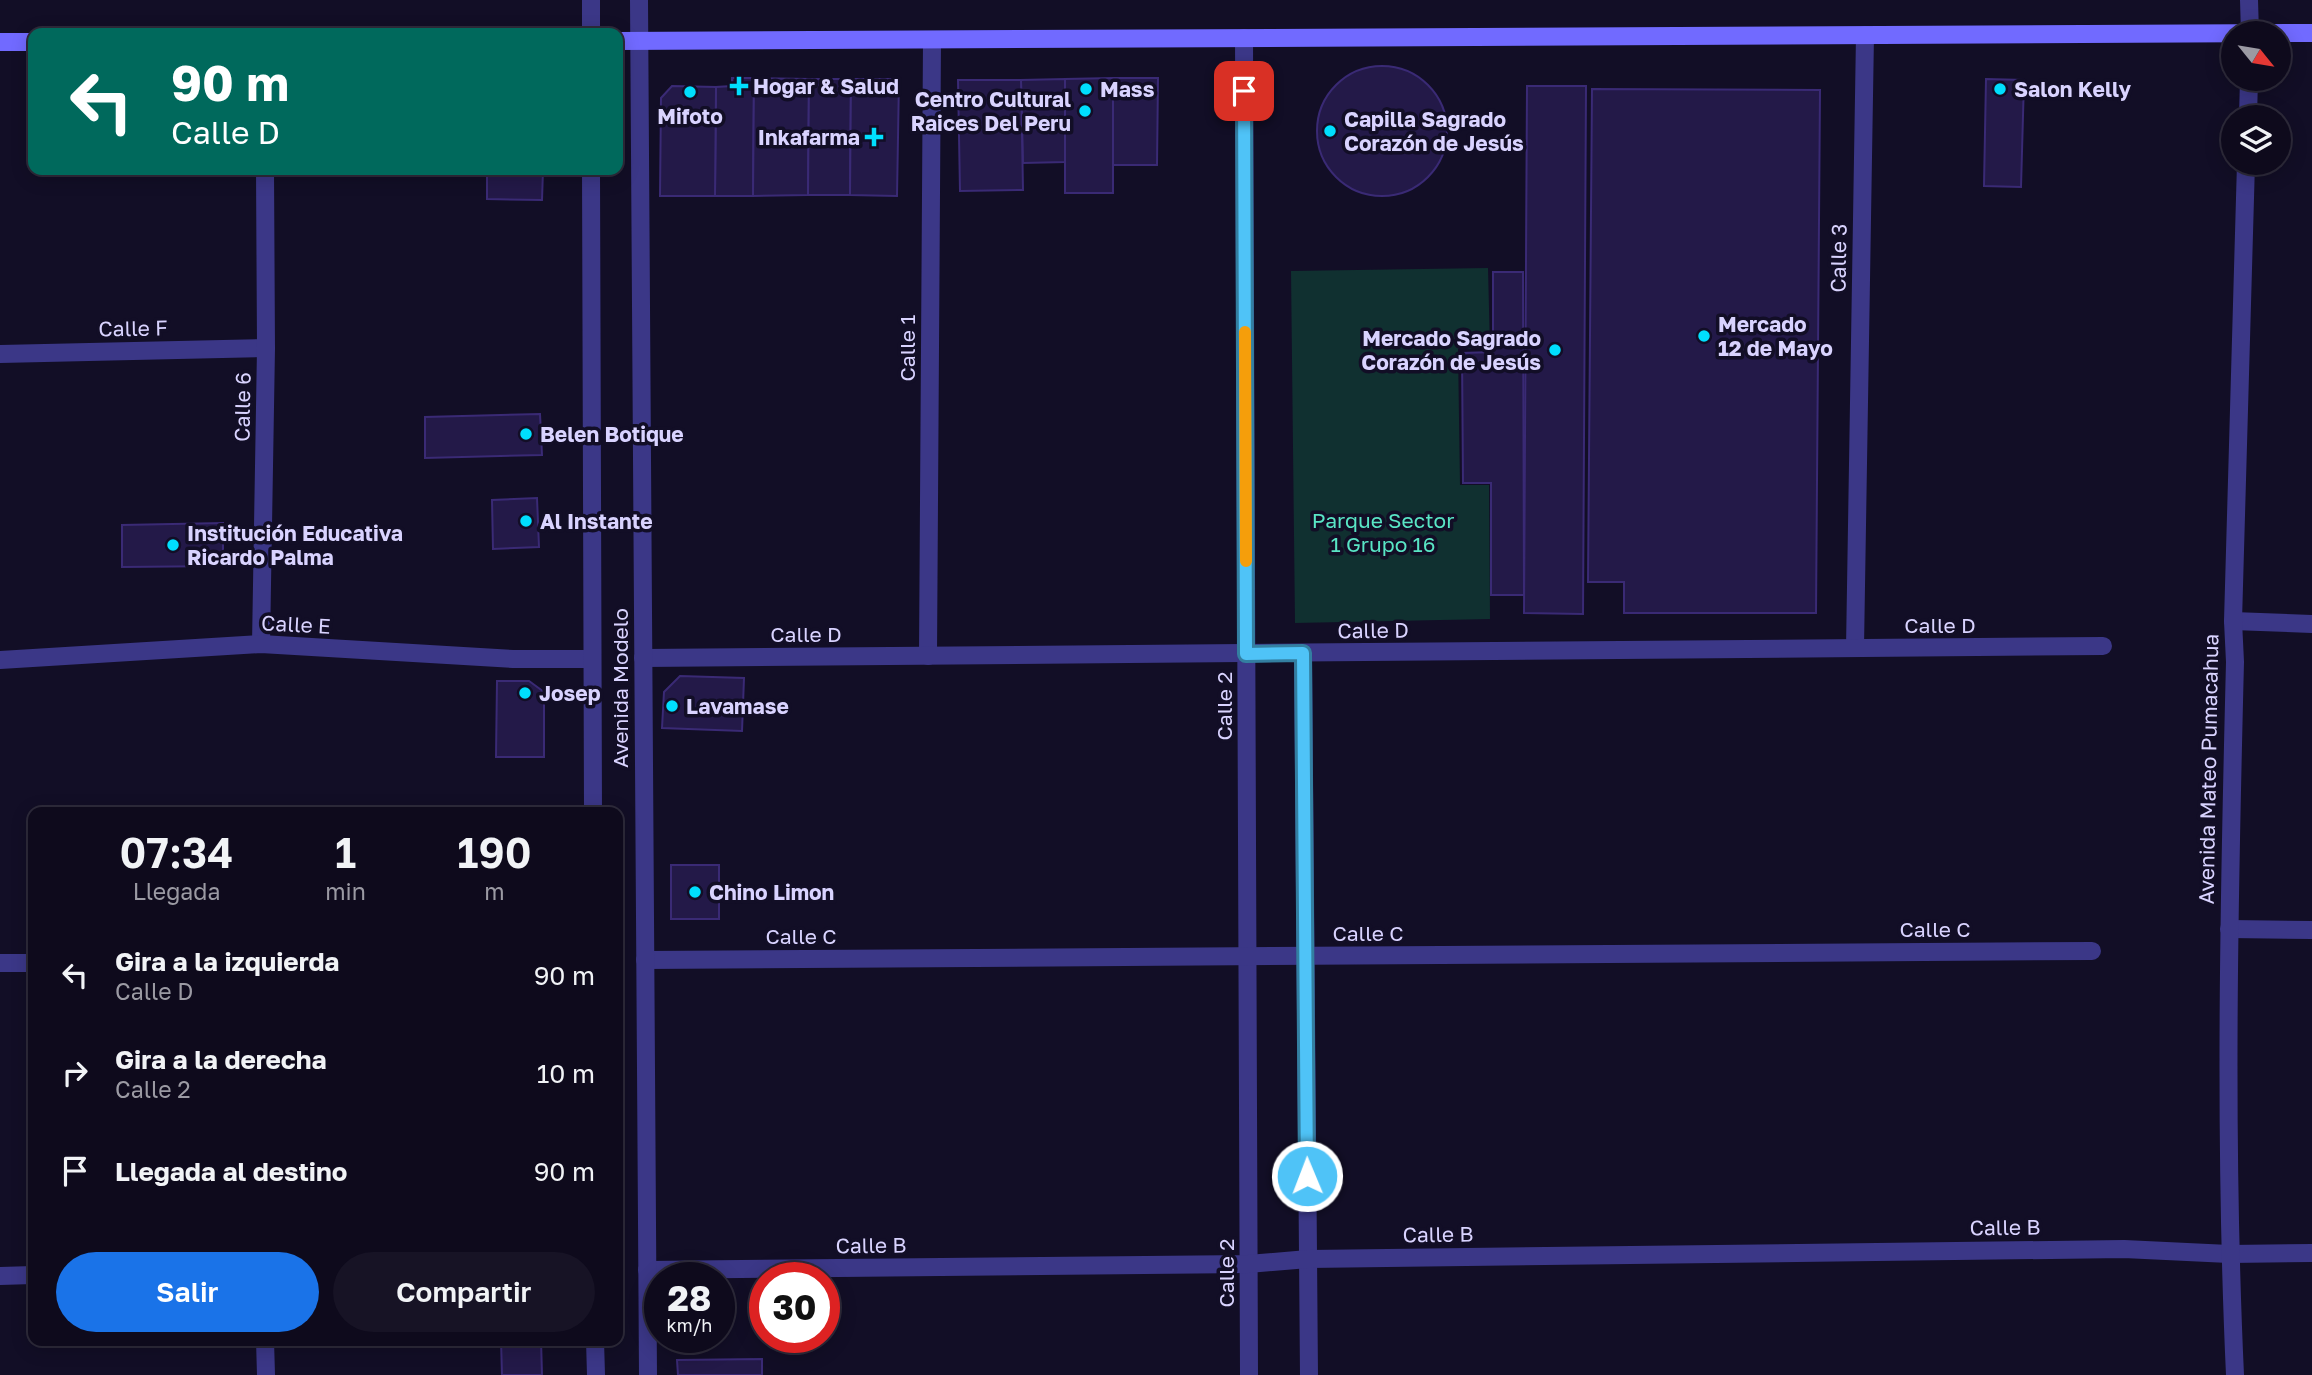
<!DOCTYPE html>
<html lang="es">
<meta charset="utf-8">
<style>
body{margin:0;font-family:"Golos Text",sans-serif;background:#171325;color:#f1f3f6;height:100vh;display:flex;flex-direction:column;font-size:26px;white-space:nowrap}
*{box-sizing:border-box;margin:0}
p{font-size:23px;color:#9b9aa3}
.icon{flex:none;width:38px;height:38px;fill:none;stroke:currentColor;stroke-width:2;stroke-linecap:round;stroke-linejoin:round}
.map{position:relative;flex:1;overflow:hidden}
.details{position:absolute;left:28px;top:807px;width:595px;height:539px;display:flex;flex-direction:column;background:#0e0a1c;border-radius:14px;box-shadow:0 4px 18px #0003,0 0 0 2px #2e2b3b}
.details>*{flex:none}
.guide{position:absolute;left:28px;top:28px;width:595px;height:147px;border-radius:14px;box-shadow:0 4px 18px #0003,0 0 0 2px #2e2b3b;background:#00695c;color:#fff;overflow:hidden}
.needle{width:46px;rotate:120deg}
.tools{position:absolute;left:2221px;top:21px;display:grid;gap:14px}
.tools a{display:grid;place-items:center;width:70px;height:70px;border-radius:50%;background:#0e0a1c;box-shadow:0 4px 18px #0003,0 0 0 2px #2e2b3b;font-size:35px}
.speed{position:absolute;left:644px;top:1262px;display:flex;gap:14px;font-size:35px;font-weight:700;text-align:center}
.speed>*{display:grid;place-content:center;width:91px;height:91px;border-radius:50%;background:#0e0a1c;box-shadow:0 4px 18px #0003,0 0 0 2px #2e2b3b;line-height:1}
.speed small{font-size:18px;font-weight:400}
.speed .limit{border:10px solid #d22;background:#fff;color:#111}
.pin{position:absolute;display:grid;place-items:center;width:60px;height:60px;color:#fff;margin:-30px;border-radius:14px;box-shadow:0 4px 10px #0006}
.me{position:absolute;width:77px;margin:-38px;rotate:359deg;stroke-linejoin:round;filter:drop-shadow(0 0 5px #0008)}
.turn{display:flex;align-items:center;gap:24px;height:147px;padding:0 28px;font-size:32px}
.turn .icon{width:91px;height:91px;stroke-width:2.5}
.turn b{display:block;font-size:49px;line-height:60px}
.eta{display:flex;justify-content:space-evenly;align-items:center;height:119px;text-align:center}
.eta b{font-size:42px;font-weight:600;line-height:49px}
.action{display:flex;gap:14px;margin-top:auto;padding:14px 28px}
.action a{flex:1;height:80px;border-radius:42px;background:#1a73e8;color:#fff;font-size:28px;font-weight:600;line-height:80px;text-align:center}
.action a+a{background:#171325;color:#f1f3f6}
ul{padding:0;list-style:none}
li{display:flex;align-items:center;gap:21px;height:98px;padding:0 28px}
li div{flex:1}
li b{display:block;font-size:26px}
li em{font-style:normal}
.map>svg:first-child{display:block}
</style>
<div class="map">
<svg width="2312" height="1375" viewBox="0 0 2312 1375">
<rect width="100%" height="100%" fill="#120e26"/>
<path fill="#103030" d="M1488 268 1490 348 1458 349 1460 485H1489L1490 619 1295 623 1291 271Z"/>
<g fill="#231948" stroke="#3a2a75" stroke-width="2">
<circle cx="1382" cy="131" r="65"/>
<path d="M732 78H754L753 196H715L716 87 732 86Z"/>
<path d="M754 78 809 79 808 195 753 196Z"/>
<path d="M1113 78H1158L1157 165H1113Z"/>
<path d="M1113 78V193H1065V79Z"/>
<path d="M809 79H851L850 195H808Z"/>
<path d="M851 79H899L897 196 850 195Z"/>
<path d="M1065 79V162L1023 163 1021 80Z"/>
<path d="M1986 79 2024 80 2021 187 1984 186Z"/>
<path d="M958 80H1021L1023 190 960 191Z"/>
<path d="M672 86 716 87 715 196H660L661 98Z"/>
<path d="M1527 86H1586L1583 614 1524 613Z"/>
<path d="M1592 89 1820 90 1816 613H1624V582H1588Z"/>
<path d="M487 170H543L542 200 487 199Z"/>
<path d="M1493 272H1523L1524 595H1491V483H1463L1462 353 1493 352Z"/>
<path d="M540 414 542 455 425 458V417Z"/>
<path d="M537 498 539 547 493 549 492 500Z"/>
<path d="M223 523V566L122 567V525Z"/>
<path d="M680 676 744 678 742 731 662 728 664 692Z"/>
<path d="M497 681H529L544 692V757H496Z"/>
<rect x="671" y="865" width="48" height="54"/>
<path d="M501 1340H541L542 1375H502Z"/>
<path d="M762 1359V1375H678L677 1360Z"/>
</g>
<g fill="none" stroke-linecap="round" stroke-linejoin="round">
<g stroke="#3b3787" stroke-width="18">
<path d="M1244 38 1249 1375"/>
<path d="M2248 117 2249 79"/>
<path d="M0 354 266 348"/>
<path d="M2233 621 2312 624"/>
<path d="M261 644 266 348 265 170"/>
<path d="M1855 648 1865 35"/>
<path d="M1303 653 1309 1375"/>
<path d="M928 656 932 40"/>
<path d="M643 658 2103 646"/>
<path d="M0 660 261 644 513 659H591"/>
<path d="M2229 929 2312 930"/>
<path d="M645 960 2092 951"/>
<path d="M0 963H33"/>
<path d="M647 1270 1248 1264 1308 1259 2124 1249 2229 1254 2312 1253"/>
<path d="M0 1276 33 1275"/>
<path d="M265 1340 266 1375"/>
<path d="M2235 1375C2224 1137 2229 900 2235 662L2233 621 2246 163"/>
</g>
<g stroke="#3b3787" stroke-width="18">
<path d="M591 0V33"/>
<path d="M639 0 648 1375"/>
<path d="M2249 0 2250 33"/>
<path d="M591 170 593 812"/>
<path d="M595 1340 596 1375"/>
</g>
<g stroke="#716aff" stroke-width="18">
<path d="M618 41 2312 33"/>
<path d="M0 42H33"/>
</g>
</g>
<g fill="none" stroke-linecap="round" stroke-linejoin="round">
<defs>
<path id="route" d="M1244 91 1246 654 1303 653 1307 1176"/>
</defs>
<use href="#route" stroke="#337fa1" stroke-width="18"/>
<use href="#route" stroke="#4fc3f7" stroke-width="12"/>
<path stroke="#f59e0b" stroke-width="12" d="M1245 332 1246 561"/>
</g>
<g fill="#00dffe" stroke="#120e26" stroke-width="2.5">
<path d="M735.5 75.5h7v7h7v7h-7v7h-7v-7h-7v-7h7z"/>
<circle cx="1086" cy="89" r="7"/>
<circle cx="2000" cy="89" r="7"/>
<circle cx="690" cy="92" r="7"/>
<circle cx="1085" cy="111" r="7"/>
<circle cx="1330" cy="131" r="7"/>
<path d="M870.5 126.5h7v7h7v7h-7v7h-7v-7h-7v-7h7z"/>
<circle cx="1704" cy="336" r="7"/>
<circle cx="1555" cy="350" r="7"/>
<circle cx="526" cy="434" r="7"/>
<circle cx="526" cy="521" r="7"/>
<circle cx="173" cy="545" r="7"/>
<circle cx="525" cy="693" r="7"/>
<circle cx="672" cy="706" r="7"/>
<circle cx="695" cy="892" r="7"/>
</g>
<g text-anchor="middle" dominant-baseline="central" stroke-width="7" stroke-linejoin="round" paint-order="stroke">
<g font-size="21" font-weight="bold" fill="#d9d3ff" stroke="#120e26" text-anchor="start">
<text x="753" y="86">Hogar &amp; Salud</text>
<text x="1100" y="89">Mass</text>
<text x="2014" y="89">Salon Kelly</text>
<text x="1071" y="99" text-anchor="end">Centro Cultural<tspan x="1071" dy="24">Raices Del Peru</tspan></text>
<text x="690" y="116" text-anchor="middle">Mifoto</text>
<text x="1344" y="119">Capilla Sagrado<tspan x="1344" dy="24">Corazón de Jesús</tspan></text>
<text x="860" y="137" text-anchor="end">Inkafarma</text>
<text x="1718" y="324">Mercado<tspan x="1718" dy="24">12 de Mayo</tspan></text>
<text x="1541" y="338" text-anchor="end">Mercado Sagrado<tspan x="1541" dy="24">Corazón de Jesús</tspan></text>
<text x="540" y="434">Belen Botique</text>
<text x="540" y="521">Al Instante</text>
<text x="187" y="533">Institución Educativa<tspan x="187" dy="24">Ricardo Palma</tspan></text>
<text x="539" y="693">Josep</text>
<text x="686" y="706">Lavamase</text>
<text x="709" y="892">Chino Limon</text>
</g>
<g font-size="21" fill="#d9d3ff" stroke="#120e26">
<text transform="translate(1838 258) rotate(-89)">Calle 3</text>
<text transform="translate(133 328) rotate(-1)">Calle F</text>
<text transform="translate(907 348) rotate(-90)">Calle 1</text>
<text transform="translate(242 407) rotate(-89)">Calle 6</text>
<text transform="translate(296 624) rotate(3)">Calle E</text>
<text x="1940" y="625">Calle D</text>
<text transform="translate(1373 630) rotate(-1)">Calle D</text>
<text x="806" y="634">Calle D</text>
<text transform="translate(620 688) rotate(-90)">Avenida Modelo</text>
<text transform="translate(1224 706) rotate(-90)">Calle 2</text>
<text transform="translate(2208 769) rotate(-89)">Avenida Mateo Pumacahua</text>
<text x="1935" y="929">Calle C</text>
<text x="1368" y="933">Calle C</text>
<text x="801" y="936">Calle C</text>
<text transform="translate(2005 1227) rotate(-1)">Calle B</text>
<text transform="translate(1438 1234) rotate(-1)">Calle B</text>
<text transform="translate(871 1245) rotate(-1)">Calle B</text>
<text transform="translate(1226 1273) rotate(-90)">Calle 2</text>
</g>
<g font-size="21" fill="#59e5c5" stroke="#120e26">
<text x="1383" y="520">Parque Sector<tspan x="1383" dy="24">1 Grupo 16</tspan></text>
</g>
</g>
</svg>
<div class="tools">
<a><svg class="needle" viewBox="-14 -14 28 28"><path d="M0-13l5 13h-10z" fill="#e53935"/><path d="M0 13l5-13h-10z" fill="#9b9aa3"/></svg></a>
<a><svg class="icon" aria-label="layers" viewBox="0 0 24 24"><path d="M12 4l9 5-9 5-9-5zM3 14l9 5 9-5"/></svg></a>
</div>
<div class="speed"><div>28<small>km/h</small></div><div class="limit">30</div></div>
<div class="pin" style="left:1244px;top:91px;background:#d93025"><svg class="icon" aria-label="arrive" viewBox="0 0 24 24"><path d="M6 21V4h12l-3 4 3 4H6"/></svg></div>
<svg class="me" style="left:1307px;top:1176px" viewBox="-20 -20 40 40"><circle r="17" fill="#4fc3f7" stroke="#fff" stroke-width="3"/><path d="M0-11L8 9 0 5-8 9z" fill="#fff"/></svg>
<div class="guide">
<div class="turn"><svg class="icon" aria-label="left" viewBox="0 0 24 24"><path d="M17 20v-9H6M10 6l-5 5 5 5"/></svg><div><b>90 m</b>Calle D</div></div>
</div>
<section class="details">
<div class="eta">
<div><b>07:34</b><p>Llegada</p></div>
<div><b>1</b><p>min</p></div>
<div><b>190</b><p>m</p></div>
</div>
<ul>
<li><svg class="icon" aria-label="left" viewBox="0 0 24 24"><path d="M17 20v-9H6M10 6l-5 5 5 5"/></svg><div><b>Gira a la izquierda</b><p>Calle D</p></div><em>90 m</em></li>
<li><svg class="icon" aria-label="right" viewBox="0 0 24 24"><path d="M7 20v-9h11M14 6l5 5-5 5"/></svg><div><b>Gira a la derecha</b><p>Calle 2</p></div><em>10 m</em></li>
<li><svg class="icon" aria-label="arrive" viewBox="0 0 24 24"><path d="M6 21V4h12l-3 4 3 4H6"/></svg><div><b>Llegada al destino</b></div><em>90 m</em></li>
</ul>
<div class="action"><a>Salir</a><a>Compartir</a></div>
</section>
</div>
